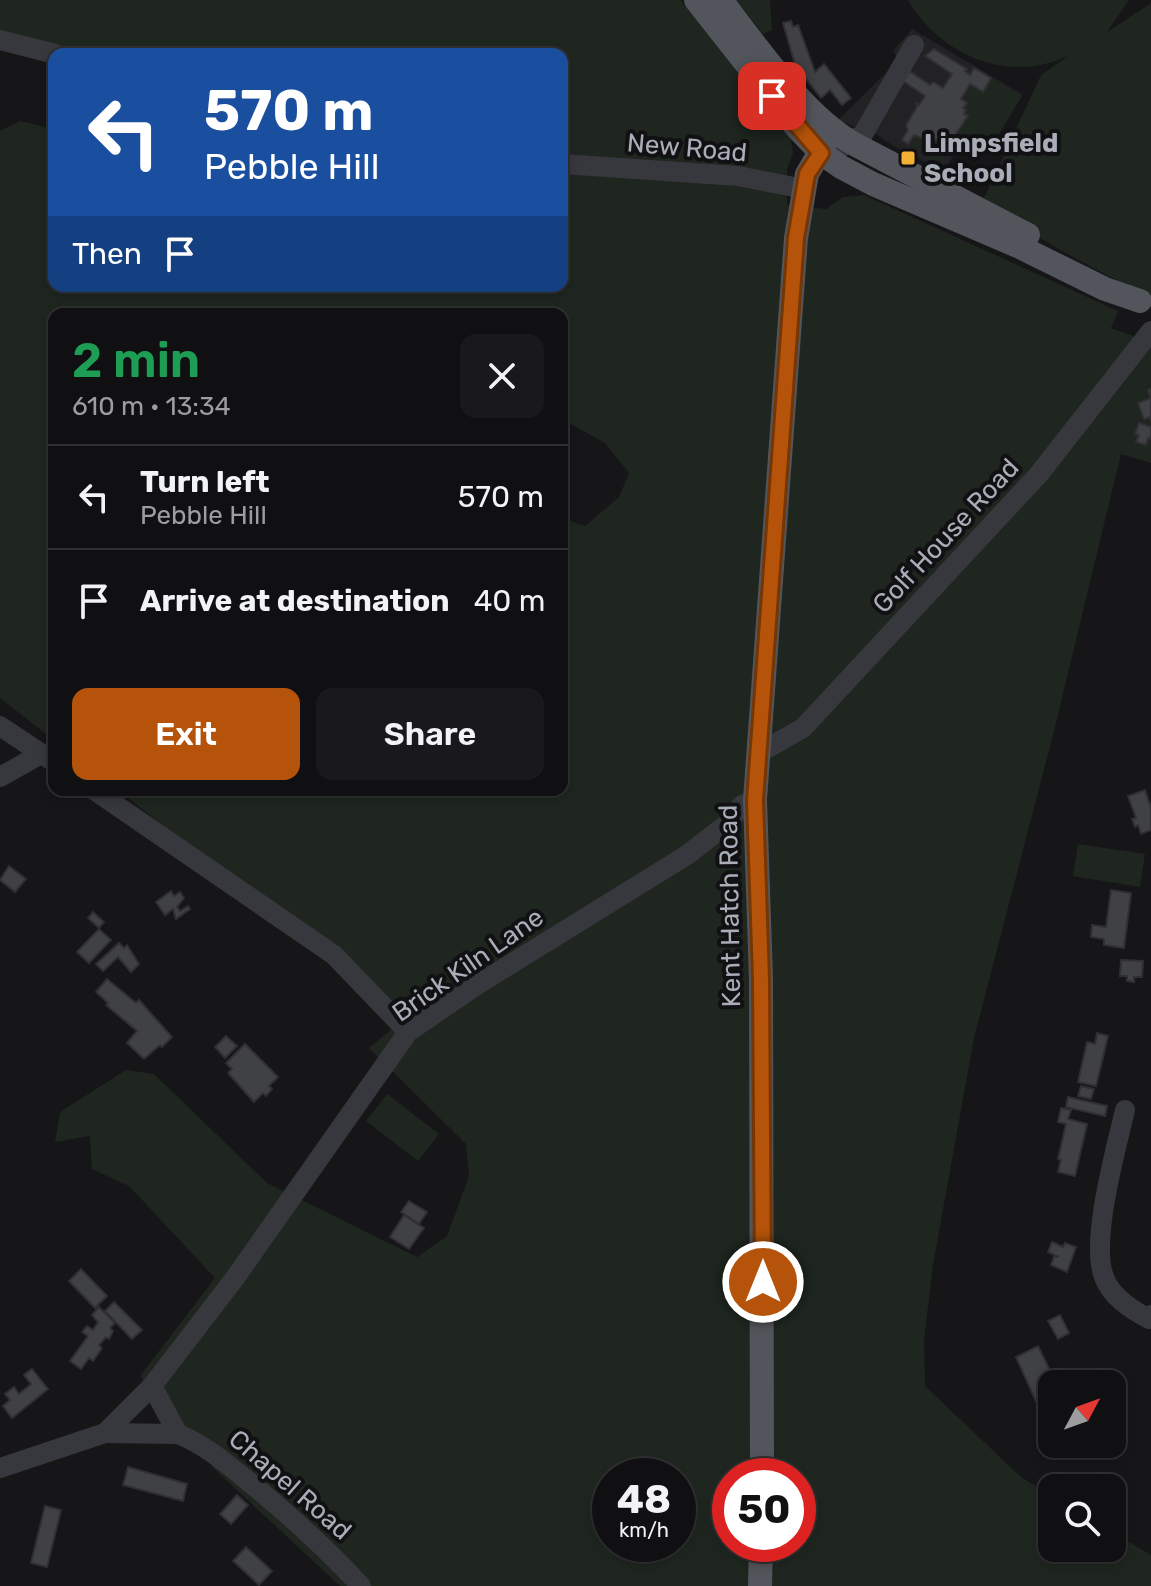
<!DOCTYPE html>
<meta charset="utf-8">
<style>
body{margin:0;font-family:Rubik,sans-serif;background:#19191b;color:#f1f3f6;height:100vh;display:flex;flex-direction:column;font-size:30px;white-space:nowrap}
*{box-sizing:border-box;margin:0}
p{font-size:26px;color:#9c9d9f}
.icon{flex:none;width:44px;height:44px;fill:none;stroke:currentColor;stroke-width:2;stroke-linecap:round;stroke-linejoin:round}
.map{position:relative;flex:1;overflow:hidden}
.drawer{position:absolute;left:48px;top:308px;width:520px;height:488px;display:flex;flex-direction:column;background:#101012;border-radius:16px;box-shadow:0 4px 12px #0003,0 0 0 2px #303032}
.drawer>*{flex:none}
.top-card{position:absolute;left:48px;top:48px;width:520px;height:244px;border-radius:16px;box-shadow:0 4px 12px #0003,0 0 0 2px #303032;background:#1a4fa0;color:#fff;overflow:hidden}
.needle{width:52px;rotate:49deg}
.controls{position:absolute;left:1038px;top:1370px;display:grid;gap:16px}
.controls a{display:grid;place-items:center;width:88px;height:88px;border-radius:16px;background:#101012;box-shadow:0 4px 12px #0003,0 0 0 2px #303032;font-size:40px}
.speed{position:absolute;left:592px;top:1458px;display:flex;gap:16px;font-size:40px;font-weight:700;text-align:center}
.speed>*{display:grid;place-content:center;width:104px;height:104px;border-radius:50%;background:#101012;box-shadow:0 4px 12px #0003,0 0 0 2px #303032;line-height:1}
.speed small{font-size:20px;font-weight:400}
.speed .limit{border:12px solid #d22;background:#fff;color:#111}
.pin{position:absolute;display:grid;place-items:center;width:68px;height:68px;color:#fff;margin:-34px;border-radius:16px;box-shadow:0 4px 12px #0006}
.me{position:absolute;width:88px;margin:-44px;rotate:0deg;stroke-linejoin:round;filter:drop-shadow(0 0 6px #0008)}
.turn{display:flex;align-items:center;gap:28px;height:168px;padding:0 24px;font-size:36px}
.turn .icon{width:104px;height:104px;stroke-width:2.5}
.turn b{display:block;font-size:56px;line-height:68px}
.then{display:flex;align-items:center;height:76px;padding:0 24px;background:#0003;gap:16px;font-size:30px}
.round{display:grid;place-items:center;flex:none;width:84px;height:84px;border-radius:16px;background:#19191b}
.overview{display:flex;align-items:center;justify-content:space-between;height:136px;padding:0 24px}
h1{font-size:48px;font-weight:600;line-height:60px;color:#1e9e55}
.cta{display:flex;gap:16px;margin-top:auto;padding:16px 24px}
.cta a{flex:1;height:92px;border-radius:16px;background:#b45309;color:#fff;font-size:32px;font-weight:600;line-height:92px;text-align:center}
.cta a+a{background:#19191b;color:#f1f3f6}
ul{padding:0;list-style:none}
li{display:flex;align-items:center;gap:24px;height:104px;padding:0 24px;border-top:2px solid #303032}
li div{flex:1}
li b{display:block;font-size:30px}
li em{font-style:normal}
.map>svg:first-child{display:block}
</style>
<div class="map">
<svg width="1151" height="1586" viewBox="0 0 1151 1586">
<rect width="100%" height="100%" fill="#161618"/>
<path fill="#222225" d="M912 29 1022 94 989 150 965 136 943 173 909 152 907 155 873 132 869 133 838 120 899 60 893 51Z"/>
<g fill="#1e261f" fill-rule="evenodd">
<path d="M0 0H680L790 133 793 153 787 169V205L826 209 843 197 864 195 1118 311 1111 328 1133 336 1148 348 1151 347V463L1121 454 1054 731 974 1038 933 1265 924 1339 925 1386 1021 1477 1052 1496V1548H1112V1532L1151 1555V1586H340L211 1466 213 1442 178 1425 140 1376 215 1278 129 1186 92 1169 90 1136 55 1142 60 1112 126 1070 154 1074 267 1183 417 1257 447 1236 469 1176 466 1144 369 1048 405 1018 118 790H562V518L585 526 619 497 629 473 605 443 562 419V314H54V740L0 698V131L20 121 54 129V286H562V54H89L0 30ZM610 1476H678V1544H610ZM730 1476H798V1544H730Z"/>
<path d="M736 0H770L772 30 763 34Z"/>
<path d="M908 0H1129L1107 32 1150 4 1151 0V298C1094 268 1034 240 984 198L1041 75 1068 56C1061 59 1053 62 1045 64 991 77 935 47 908 0Z"/>
<path d="M991 78 1022 96 989 150 957 131 967 116 963 108 966 103 961 99 970 84 983 92Z"/>
<path d="M914 135 928 140 931 136 947 150 939 163 908 144Z"/>
<path d="M1078 844 1145 854 1140 887 1073 876Z"/>
<path d="M387 1094 439 1134 418 1161 366 1121Z"/>
</g>
<g fill="#404145" stroke="#303034" stroke-width="2">
<path d="M791 21 793 27 798 25 815 72 824 64 851 98 842 105 830 90 821 98 806 79 803 80 794 61 783 23Z"/>
<path d="M934 49 967 69 965 71 970 75 974 68 991 78 983 92 970 84 961 99 967 103 963 108 966 110 964 114 968 116 946 149 931 136 928 141 914 135 908 144 902 140 908 130 906 125 918 105 915 103 919 105 925 96 903 81 909 71 930 85 933 82 943 88 952 74 925 56Z"/>
<path d="M1151 389V421L1150 417 1144 419 1138 403 1151 398 1148 390Z"/>
<path d="M1139 423 1151 427V439L1148 438 1146 445 1136 442 1139 435 1135 434Z"/>
<path d="M1145 790 1151 808V830L1141 834 1138 825 1135 827 1132 819 1136 818 1128 796Z"/>
<path d="M9 866 26 879 15 892 0 880Z"/>
<path d="M1111 890 1131 893 1124 948 1104 945V939L1091 937 1092 925 1106 927Z"/>
<path d="M171 891 174 896 180 892 184 898 177 907 180 911 188 906 190 909 176 919 173 909 165 915 156 902Z"/>
<path d="M93 912 104 922 99 928 88 918Z"/>
<path d="M99 929 111 940 89 963 77 952Z"/>
<path d="M119 943 124 948 127 945 139 964 131 972 118 957 103 971 96 964Z"/>
<path d="M1121 960 1143 961 1142 977H1134V982L1127 981V976H1120Z"/>
<path d="M107 979 136 1003 139 1000 172 1037 162 1047 160 1045 144 1059 127 1043 137 1031 106 1005 108 1003 96 992Z"/>
<path d="M1097 1033 1108 1036 1096 1086 1078 1082 1087 1042 1095 1044Z"/>
<path d="M226 1036 237 1046 225 1058 215 1047Z"/>
<path d="M245 1044 278 1077 269 1086 272 1089 266 1096 263 1093 254 1102 228 1073 232 1069 226 1063Z"/>
<path d="M1081 1086 1094 1089 1091 1099 1078 1096Z"/>
<path d="M1068 1097 1107 1106 1105 1116 1066 1107Z"/>
<path d="M1061 1108 1071 1110 1068 1119 1087 1124 1075 1176 1058 1172 1061 1160 1058 1159 1066 1124 1058 1122Z"/>
<path d="M409 1201 427 1212 419 1224 401 1212Z"/>
<path d="M404 1215 424 1228 409 1249 390 1237Z"/>
<path d="M1052 1242 1063 1247 1065 1243 1076 1247 1067 1272 1051 1265 1054 1257H1059L1048 1252Z"/>
<path d="M81 1269 107 1296 95 1308 69 1281Z"/>
<path d="M114 1302 142 1330 132 1339 105 1311Z"/>
<path d="M99 1307 115 1323 110 1328 113 1331 109 1339 106 1337 99 1345 102 1348 93 1361 89 1358 81 1369 70 1361 88 1336 82 1332 87 1326 93 1330 98 1322 92 1315Z"/>
<path d="M1060 1315 1069 1333 1058 1339 1048 1321Z"/>
<path d="M1038 1346 1056 1383 1043 1390 1052 1407V1437L1016 1357Z"/>
<path d="M32 1369 48 1389 12 1418 3 1406 10 1400 5 1394 14 1387 19 1394 31 1384 24 1375Z"/>
<path d="M128 1467 187 1484 183 1501 123 1485Z"/>
<path d="M1104 1476 1125 1485 1122 1492 1126 1494 1121 1503 1112 1499V1488L1099 1481Z"/>
<path d="M237 1495 248 1505 231 1524 220 1514Z"/>
<path d="M45 1506 61 1510 47 1567 31 1563Z"/>
<path d="M246 1547 272 1571 259 1585 233 1561Z"/>
</g>
<g fill="none" stroke-linecap="round" stroke-linejoin="round">
<g stroke="#37383d" stroke-width="20">
<path d="M0 40 55 54"/>
<path d="M830 159 848 140 862 136 914 45"/>
<path d="M562 164 738 176 794 187 805 193"/>
<path d="M0 726 54 762"/>
<path d="M757 754 803 728 1039 474 1151 331"/>
<path d="M0 777 41 754"/>
<path d="M94 790 334 955 408 1032"/>
<path d="M1125 1110C1116 1149 1090 1241 1104 1277 1111 1297 1132 1310 1149 1319L1151 1315"/>
<path d="M105 1433 178 1434 152 1386"/>
<path d="M178 1434C205 1445 225 1462 248 1481 288 1514 326 1548 361 1586"/>
<path d="M0 1468 105 1433 152 1386 235 1278 408 1032 480 983 687 855 727 824 742 805 755 800"/>
</g>
<g stroke="#53555c" stroke-width="24">
<path d="M696 0 797 128 821 153 841 167 873 184 1020 247 1105 289 1140 301"/>
<path d="M721 0C757 47 805 117 856 145L1028 235"/>
<path d="M762 1476 761 979 755 800 796 238 807 174 833 130"/>
<path d="M760 1586 761 1544"/>
</g>
</g>
<g fill="none" stroke-linecap="round" stroke-linejoin="round">
<defs>
<path id="route" d="M763 1282 761 979 755 800 796 238 807 174 821 153 772 96"/>
</defs>
<use href="#route" stroke="#753606" stroke-width="20"/>
<use href="#route" stroke="#b45309" stroke-width="14"/>
</g>
<rect fill="#f2b134" stroke="#111113" stroke-width="3" x="900" y="150" width="16" height="16" rx="4"/>
<g text-anchor="middle" dominant-baseline="central" stroke-width="8" stroke-linejoin="round" paint-order="stroke">
<g font-size="26" font-weight="bold" fill="#a8adb8" stroke="#111113" text-anchor="start">
<text x="924" y="143">Limpsfield<tspan x="924" dy="30">School</tspan></text>
</g>
<g font-size="26" fill="#a8adb8" stroke="#111113">
<text transform="translate(687 148) rotate(5)">New Road</text>
<text transform="translate(946 536) rotate(-47)">Golf House Road</text>
<text transform="translate(730 906) rotate(-91)">Kent Hatch Road</text>
<text transform="translate(468 965) rotate(-35)">Brick Kiln Lane</text>
<text transform="translate(290 1485) rotate(41)">Chapel Road</text>
</g>
</g>
</svg>
<div class="controls">
<a><svg class="needle" viewBox="-14 -14 28 28"><path d="M0-13l5 13h-10z" fill="#e53935"/><path d="M0 13l5-13h-10z" fill="#9c9d9f"/></svg></a>
<a><svg class="icon" aria-label="search" viewBox="0 0 24 24"><circle cx="10" cy="10" r="6"/><path d="M15 15l6 6"/></svg></a>
</div>
<div class="speed"><div>48<small>km/h</small></div><div class="limit">50</div></div>
<div class="pin" style="left:772px;top:96px;background:#d93025"><svg class="icon" aria-label="arrive" viewBox="0 0 24 24"><path d="M6 21V4h12l-3 4 3 4H6"/></svg></div>
<svg class="me" style="left:763px;top:1282px" viewBox="-20 -20 40 40"><circle r="17" fill="#b45309" stroke="#fff" stroke-width="3"/><path d="M0-11L8 9 0 5-8 9z" fill="#fff"/></svg>
<div class="top-card">
<div class="turn"><svg class="icon" aria-label="left" viewBox="0 0 24 24"><path d="M17 20v-9H6M10 6l-5 5 5 5"/></svg><div><b>570 m</b>Pebble Hill</div></div>
<div class="then">Then<svg class="icon" aria-label="arrive" viewBox="0 0 24 24"><path d="M6 21V4h12l-3 4 3 4H6"/></svg></div>
</div>
<section class="drawer">
<div class="overview"><div><h1>2 min</h1><p>610 m · 13:34</p></div><a class="round"><svg class="icon" aria-label="close" viewBox="0 0 24 24"><path d="M6 6l12 12M18 6L6 18"/></svg></a></div>
<ul>
<li><svg class="icon" aria-label="left" viewBox="0 0 24 24"><path d="M17 20v-9H6M10 6l-5 5 5 5"/></svg><div><b>Turn left</b><p>Pebble Hill</p></div><em>570 m</em></li>
<li><svg class="icon" aria-label="arrive" viewBox="0 0 24 24"><path d="M6 21V4h12l-3 4 3 4H6"/></svg><div><b>Arrive at destination</b></div><em>40 m</em></li>
</ul>
<div class="cta"><a>Exit</a><a>Share</a></div>
</section>
</div>
